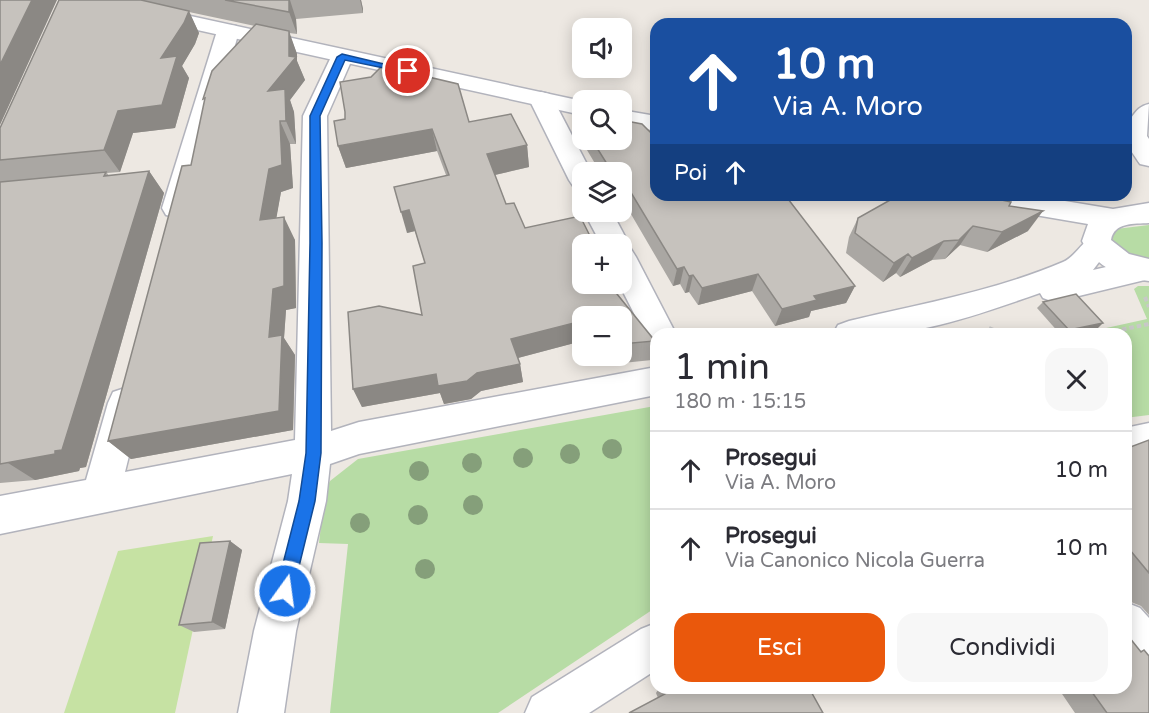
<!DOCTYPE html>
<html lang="it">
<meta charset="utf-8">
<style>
body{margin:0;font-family:"Varela Round",sans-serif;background:#f7f7f7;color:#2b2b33;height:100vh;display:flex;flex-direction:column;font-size:22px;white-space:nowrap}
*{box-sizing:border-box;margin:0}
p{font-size:20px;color:#7c7c81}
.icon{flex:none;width:33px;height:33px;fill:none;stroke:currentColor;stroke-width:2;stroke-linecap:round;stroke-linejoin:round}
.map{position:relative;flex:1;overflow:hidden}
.panel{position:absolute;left:650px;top:328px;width:482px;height:366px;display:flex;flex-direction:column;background:#fff;border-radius:18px;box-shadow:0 3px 15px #0003}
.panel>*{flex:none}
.banner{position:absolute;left:650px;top:18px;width:482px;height:183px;border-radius:18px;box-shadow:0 3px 15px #0003;background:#1a4fa0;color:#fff;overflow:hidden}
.controls{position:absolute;left:572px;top:18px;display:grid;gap:12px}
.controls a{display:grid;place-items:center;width:60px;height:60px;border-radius:12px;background:#fff;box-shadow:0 3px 15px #0003;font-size:30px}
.pin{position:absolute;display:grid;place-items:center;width:51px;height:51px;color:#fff;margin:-26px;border:3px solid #fff;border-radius:50%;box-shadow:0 2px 6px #0007}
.me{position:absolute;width:66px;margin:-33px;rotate:14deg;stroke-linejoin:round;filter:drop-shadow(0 0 4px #0008)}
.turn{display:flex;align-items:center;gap:21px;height:126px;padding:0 24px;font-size:27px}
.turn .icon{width:78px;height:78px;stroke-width:2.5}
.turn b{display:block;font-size:42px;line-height:51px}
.then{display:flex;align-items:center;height:57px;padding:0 24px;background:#0003;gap:12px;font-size:22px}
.round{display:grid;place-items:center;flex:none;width:63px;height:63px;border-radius:18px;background:#f7f7f7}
.headline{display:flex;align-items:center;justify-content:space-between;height:102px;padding:0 24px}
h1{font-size:36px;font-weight:600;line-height:45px}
.cta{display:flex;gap:12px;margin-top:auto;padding:12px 24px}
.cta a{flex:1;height:69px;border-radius:18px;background:#ea580c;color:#fff;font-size:24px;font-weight:600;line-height:69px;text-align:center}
.cta a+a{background:#f7f7f7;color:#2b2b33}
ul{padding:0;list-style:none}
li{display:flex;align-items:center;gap:18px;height:78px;padding:0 24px;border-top:2px solid #e1e1e2}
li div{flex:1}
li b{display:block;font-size:22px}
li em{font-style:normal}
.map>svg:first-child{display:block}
</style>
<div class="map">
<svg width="1149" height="713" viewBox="0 0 1149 713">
<rect width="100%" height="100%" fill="#ede8e2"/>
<g fill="#b7dca5">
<path d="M1149 225V259C1132 256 1118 253 1109 237L1116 229Z"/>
<path d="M1138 286H1149V415L1125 418V334H1079L1147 319 1134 289Z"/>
<path d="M655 406V608L498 713H330L348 544 319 543 325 491 330 481 358 459Z"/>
</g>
<path fill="#c6e2a3" d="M213 536 175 713H64L118 551Z"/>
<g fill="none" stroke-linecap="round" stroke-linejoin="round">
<defs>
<g id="minor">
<path d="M228 25 236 26 239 31 190 208 186 215 176 217 166 215 162 208 217 31 220 26Z"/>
<path d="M342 50 350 52 353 57 327 116 331 431 359 422 656 367V395L359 454 330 464 326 501 296 631 284 713H238L254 631 288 501 292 474 0 534V496L86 480 108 403 113 392 125 388 137 392 142 403 125 472 295 440 303 116 331 57 334 52Z"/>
<path d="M541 92 549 94 553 99 591 172H582V189L573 186 569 180 529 99 533 94Z"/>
<path d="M1149 104 1147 136 1149 139V166L1140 164C1130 149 1117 134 1131 118 1137 110 1140 106 1149 104Z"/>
<path d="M584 212H612L629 244 627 248 631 249 636 257 676 334H656V345L649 343 619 284 621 244H601Z"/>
<path d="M1098 235 1108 238 1112 245 1093 270 1141 259 1149 261V279L1054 302 1043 298 1040 293C974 316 904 342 833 334L838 325 849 321C920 304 995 291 1063 262 1077 256 1082 239 1098 235Z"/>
<path d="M1149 423V455L1125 460V428Z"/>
<path d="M1125 602 1140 608 1149 618V674L1134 667 1125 657Z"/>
<path d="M656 623V670L589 713H525L532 697 641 629Z"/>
</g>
<g id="secondary">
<path d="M79 0H117L582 101V115L89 6 82 4Z"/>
<path d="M621 110 656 116V131L621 124Z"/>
<path d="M957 195H1029L1113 209 1149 203V223C1134 224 1114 222 1111 240L1129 254 1149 259V281C1120 278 1096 267 1082 241L1088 224 971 204 961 201Z"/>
</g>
</defs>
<use href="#minor" stroke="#b2b3bc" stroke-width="3"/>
<use href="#secondary" stroke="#b2b3bc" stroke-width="3"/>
<g stroke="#c8c8c8" stroke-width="4" stroke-dasharray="4.5 3" stroke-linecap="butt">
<path d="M1145 297 1149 307"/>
<path d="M989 328 1003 334"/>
<path d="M1100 334 1149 324"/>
</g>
<use href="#minor" fill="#fff" fill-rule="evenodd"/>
<use href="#secondary" fill="#fff" fill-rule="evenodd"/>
</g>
<g fill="#859f7a">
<circle cx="612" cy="449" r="10"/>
<circle cx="570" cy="454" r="10"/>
<circle cx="523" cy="458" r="10"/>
<circle cx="472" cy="463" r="10"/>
<circle cx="419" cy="471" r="10"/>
<circle cx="473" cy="505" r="10"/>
<circle cx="418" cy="515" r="10"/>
<circle cx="360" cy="523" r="10"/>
<circle cx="425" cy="569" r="10"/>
</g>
<g fill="#aaa7a3">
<path d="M59 0H361L363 9V13L296 19 297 34 289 33 297 54V61L305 80 290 100 294 112 296 144H290L293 188 281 192 276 218 295 240 296 308 286 310 284 338 295 355 293 430 131 459 108 441 191 165 255 26 189 12 199 33 195 44 182 66 189 78 175 128 133 133 120 172 107 173 109 176 149 171 164 193 86 467 80 468 79 471 35 480 0 483V128Z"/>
<path d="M574 110 582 112V140H621L652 134 855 286 846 303 811 311 809 317 775 326 752 291 698 305 689 292 685 293 680 284 673 286 621 197V172H600L574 128Z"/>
<path d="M469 122 527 145 529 167 495 175 506 204 525 228 617 294 655 341 652 360 593 366 588 356H621V316H582V341L518 358 520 364 523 382 481 391 471 399 444 404 440 393 362 407 353 389 422 315 425 263 415 231 407 233 446 175 437 151 346 168 338 146Z"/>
<path d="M1009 206 1028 231 987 252 960 245 945 259 932 260 900 277 896 273 883 282 846 253 849 237 858 218Z"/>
<path d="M1043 302 1096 330 1074 334H1060L1037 308Z"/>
<path d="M1149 440V615L1141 606 1126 600 1125 599V449Z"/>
<path d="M230 541 242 550 225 629 194 632 179 625Z"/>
<path d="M1144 650 1149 713H1075L1058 688H1125L1140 651Z"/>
<path d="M659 688H809L658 698 656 693Z"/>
</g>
<g fill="#8b8884">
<path d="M32 0H57L0 125V65Z"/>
<path d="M289 0H290L296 19 297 34 289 12Z"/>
<path d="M360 0H361L363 9V13Z"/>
<path d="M189 11 199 33 195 44 182 66 189 78 175 128 133 133 120 172 104 150 118 111 161 58Z"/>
<path d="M289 31 297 54V61L305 80 290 100 294 112 296 144 286 121 268 91 289 56Z"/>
<path d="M280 121 290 144 293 188 281 192 272 243 260 220 269 169Z"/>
<path d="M432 129 437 151 346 168 338 146Z"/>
<path d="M527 145 529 167 490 176 487 154Z"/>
<path d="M149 171 164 193 86 467 80 468 79 471 35 480 8 463Z"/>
<path d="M409 210 415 231 407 233 401 212Z"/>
<path d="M1043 211 1028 231 987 252 1002 232Z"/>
<path d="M284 217 295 240 296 308 286 310 284 338 295 355 293 430 131 459 108 441 269 337 273 289Z"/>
<path d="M973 226 960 245 945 259 959 240Z"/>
<path d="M944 241 932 260 900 277 912 258Z"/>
<path d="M908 254 896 273 883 282 894 263Z"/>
<path d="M684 267 680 284 673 286 677 269Z"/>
<path d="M758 274 752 291 698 305 702 288Z"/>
<path d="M693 275 689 292 685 293 689 276Z"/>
<path d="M855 286 846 303 811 311 809 317 775 326 782 309 814 296Z"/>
<path d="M582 321V341L514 359 511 339Z"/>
<path d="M1103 323 1096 330 1074 334H1065L1069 330Z"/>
<path d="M520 364 523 382 481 391 471 399 444 404 440 393 362 407 353 389 436 374 477 373Z"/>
<path d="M230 541 242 550 225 629 212 622Z"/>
</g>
<g fill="#c6c2bd" stroke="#8b8884" stroke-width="1.5">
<path d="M0 0H32L0 65Z"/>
<path d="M59 0H141L189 11 184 23 161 58 177 56 162 105 118 111 104 150 0 160V128Z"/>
<path d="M225 0H289V12Z"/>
<path d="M256 24 289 31V56L296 57 268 91 285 89 286 121H280L282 165 269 169 260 220 284 217V286L273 289 269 337 282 335 279 411 108 441 182 166 191 165 205 98 203 99 212 71Z"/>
<path d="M382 66 458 84 469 122 511 114 527 145 487 154 506 204 514 203 525 228 580 216 594 244H582V284H612L617 294 655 341 621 344V316H582V321L511 339 520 364 477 373 467 381 438 386 436 374 353 389 348 312 379 306 422 315 413 266 425 263 409 210 401 212 394 187 449 175 432 129 338 146 334 121 345 119V112L340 82 371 77Z"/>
<path d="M574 110 582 112V123Z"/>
<path d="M621 120 642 124 652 134 656 133V195H785L855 286 814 296 817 300 782 309 758 274 702 288 693 275 689 276 684 267 677 269 621 176V172H612L592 140H621Z"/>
<path d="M149 171 62 450 55 451V454L0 464V182L106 172 104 176Z"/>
<path d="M899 195H978L1011 202 1009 206 1043 211 1002 232 973 226 959 240 944 241 912 258 908 254 894 263 855 233 858 218Z"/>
<path d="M1076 294 1103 323 1069 330 1043 302Z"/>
<path d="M1149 440V573L1125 544V449Z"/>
<path d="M230 541 212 622 179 625 200 543Z"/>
<path d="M1125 632 1141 652 1144 650 1149 656V713H1107L1089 688H1125Z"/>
<path d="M663 688H809L823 713H629L665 694Z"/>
</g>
<path fill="#1a73e8" stroke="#114b97" stroke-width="1.5" d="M342 54 413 71 408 73 345 60 320 116 322 243 321 453 315 501 293 591 291 597 285 600 279 597 276 591 299 501 306 453 310 243V116L337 57Z"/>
</svg>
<div class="controls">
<a><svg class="icon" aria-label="sound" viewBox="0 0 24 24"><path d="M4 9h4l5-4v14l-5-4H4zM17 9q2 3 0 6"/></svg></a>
<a><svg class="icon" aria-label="search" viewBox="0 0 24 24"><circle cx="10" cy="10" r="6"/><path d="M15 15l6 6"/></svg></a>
<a><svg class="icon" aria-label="layers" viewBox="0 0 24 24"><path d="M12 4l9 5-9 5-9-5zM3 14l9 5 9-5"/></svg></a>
<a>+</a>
<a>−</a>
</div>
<div class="pin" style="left:408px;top:71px;background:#d93025"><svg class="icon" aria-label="arrive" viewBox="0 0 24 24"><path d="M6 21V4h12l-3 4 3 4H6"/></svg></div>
<svg class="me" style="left:285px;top:591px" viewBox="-20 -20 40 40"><circle r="17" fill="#1a73e8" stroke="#fff" stroke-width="3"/><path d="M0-11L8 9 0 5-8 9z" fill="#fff"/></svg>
<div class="banner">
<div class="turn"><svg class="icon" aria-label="ahead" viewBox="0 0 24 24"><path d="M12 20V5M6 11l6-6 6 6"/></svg><div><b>10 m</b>Via A. Moro</div></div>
<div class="then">Poi<svg class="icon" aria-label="ahead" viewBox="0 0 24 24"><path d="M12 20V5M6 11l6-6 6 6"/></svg></div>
</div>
<section class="panel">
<div class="headline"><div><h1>1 min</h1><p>180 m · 15:15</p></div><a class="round"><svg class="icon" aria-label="close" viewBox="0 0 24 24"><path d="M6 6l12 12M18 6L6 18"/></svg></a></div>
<ul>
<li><svg class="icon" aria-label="ahead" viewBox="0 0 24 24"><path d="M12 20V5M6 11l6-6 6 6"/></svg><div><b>Prosegui</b><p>Via A. Moro</p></div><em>10 m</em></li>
<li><svg class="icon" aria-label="ahead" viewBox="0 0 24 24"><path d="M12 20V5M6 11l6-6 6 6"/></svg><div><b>Prosegui</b><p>Via Canonico Nicola Guerra</p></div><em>10 m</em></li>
</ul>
<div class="cta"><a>Esci</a><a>Condividi</a></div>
</section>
</div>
